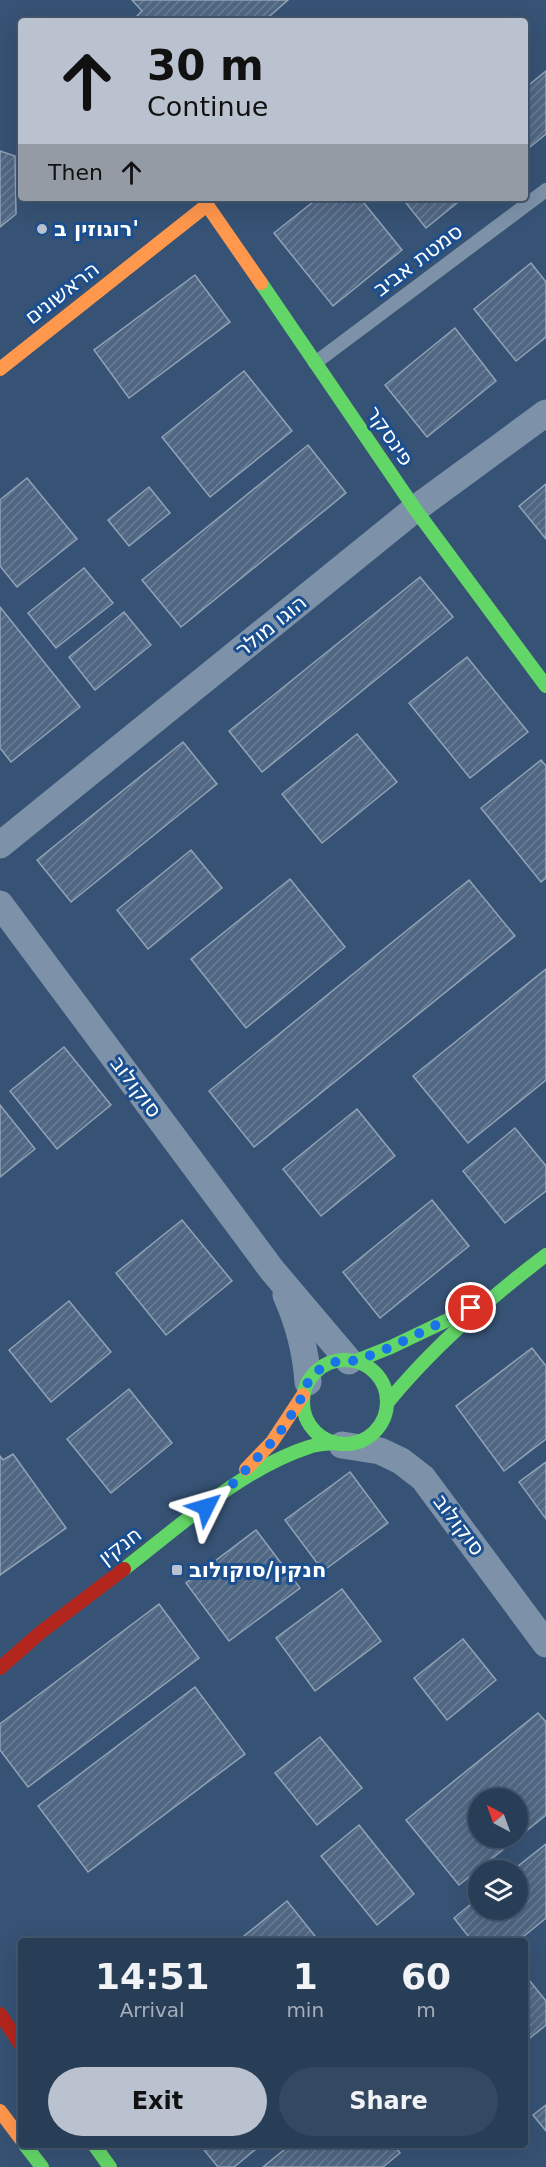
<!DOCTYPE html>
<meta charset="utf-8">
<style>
body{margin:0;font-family:"DejaVu Sans",Heebo,sans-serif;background:#344961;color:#f1f3f6;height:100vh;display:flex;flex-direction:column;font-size:22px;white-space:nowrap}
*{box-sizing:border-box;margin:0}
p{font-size:20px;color:#a5aeba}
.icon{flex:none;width:33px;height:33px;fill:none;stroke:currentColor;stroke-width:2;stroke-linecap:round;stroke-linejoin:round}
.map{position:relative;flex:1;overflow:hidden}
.drawer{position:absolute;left:18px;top:1938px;width:510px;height:210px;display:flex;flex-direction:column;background:#283e57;border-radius:6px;box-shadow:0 6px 24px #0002,0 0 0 2px #44576d}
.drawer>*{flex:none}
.top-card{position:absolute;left:18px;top:18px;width:510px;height:183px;border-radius:6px;box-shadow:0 6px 24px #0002,0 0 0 2px #44576d;background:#b9c2ce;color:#111;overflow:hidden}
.needle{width:39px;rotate:319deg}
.buttons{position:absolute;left:468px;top:1788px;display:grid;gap:12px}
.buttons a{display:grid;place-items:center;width:60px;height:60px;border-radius:50%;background:#283e57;box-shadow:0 6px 24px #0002,0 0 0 2px #44576d;font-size:30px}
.pin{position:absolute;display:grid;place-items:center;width:51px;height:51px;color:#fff;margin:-26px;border:3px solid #fff;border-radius:50%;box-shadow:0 2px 6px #0007}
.me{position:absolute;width:66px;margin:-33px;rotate:50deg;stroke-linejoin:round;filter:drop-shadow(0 0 4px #0008)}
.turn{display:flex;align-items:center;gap:21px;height:126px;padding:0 30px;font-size:27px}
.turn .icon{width:78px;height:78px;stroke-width:2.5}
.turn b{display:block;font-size:42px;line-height:51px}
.then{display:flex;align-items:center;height:57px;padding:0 30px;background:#0003;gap:12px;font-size:22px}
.eta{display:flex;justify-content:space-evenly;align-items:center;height:102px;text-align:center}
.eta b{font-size:36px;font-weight:700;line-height:42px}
.button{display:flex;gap:12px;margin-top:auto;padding:12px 30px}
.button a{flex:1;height:69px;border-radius:36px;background:#b9c2ce;color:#111;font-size:24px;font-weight:700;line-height:69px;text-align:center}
.button a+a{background:#344961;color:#f1f3f6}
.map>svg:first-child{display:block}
</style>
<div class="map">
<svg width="546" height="2167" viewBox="0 0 546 2167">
<defs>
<pattern id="building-hatch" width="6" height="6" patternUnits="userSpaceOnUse" patternTransform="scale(1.5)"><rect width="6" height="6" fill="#506783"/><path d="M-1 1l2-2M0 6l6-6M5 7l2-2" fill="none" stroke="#6a7e96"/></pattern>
</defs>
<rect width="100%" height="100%" fill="#365274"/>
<g fill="url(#building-hatch)" stroke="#92a2b6" stroke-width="1.5" fill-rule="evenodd">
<path d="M132 0H288L264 21H132L142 11Z"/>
<path d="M546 71V134L525 151V88Z"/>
<path d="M0 151 15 156 16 214 0 227Z"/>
<path d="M318 198H360L402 250 333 306 274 233Z"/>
<path d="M402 198H463L426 228Z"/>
<path d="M531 263 546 282V337L516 361 474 309Z"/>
<path d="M195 275 230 322 129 398 94 350Z"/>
<path d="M455 328 496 381 427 437 385 385Z"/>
<path d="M244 371 292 431 210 497 162 437Z"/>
<path d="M308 445 346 493 181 627 142 580Z"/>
<path d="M27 478 77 539 17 587 0 566V500Z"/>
<path d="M546 484V539L519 506Z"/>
<path d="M149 487 170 513 129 546 108 520Z"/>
<path d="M84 568 113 603 56 648 28 613Z"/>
<path d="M420 577 453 617 262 772 229 731Z"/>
<path d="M0 607 80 707 11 762 0 748Z"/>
<path d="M124 612 151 645 95 690 69 657Z"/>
<path d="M467 657 528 732 470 778 409 703Z"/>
<path d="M357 734 397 782 322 843 282 794Z"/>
<path d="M183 742 217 784 71 902 37 860Z"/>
<path d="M541 760 546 766V878L541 882 481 808Z"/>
<path d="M191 850 222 888 148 949 117 910Z"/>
<path d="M290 879 345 947 246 1028 191 959Z"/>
<path d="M469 880 515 936 254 1147 209 1091Z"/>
<path d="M546 969V1080L468 1143 413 1076Z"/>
<path d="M64 1047 111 1105 57 1149 10 1091Z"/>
<path d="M0 1105 35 1149 0 1177Z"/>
<path d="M357 1109 395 1156 321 1216 283 1169Z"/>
<path d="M515 1128 546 1166V1191L505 1223 463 1171Z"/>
<path d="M432 1200 469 1246 380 1318 343 1272Z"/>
<path d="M182 1220 232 1281 166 1335 116 1273Z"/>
<path d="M69 1301 111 1352 51 1402 9 1350Z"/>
<path d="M532 1348 546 1366V1439L504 1471 456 1406Z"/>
<path d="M129 1389 172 1443 111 1493 67 1439Z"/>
<path d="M13 1454 66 1528 0 1575V1456L3 1460Z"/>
<path d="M546 1462V1519L519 1482Z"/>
<path d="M350 1472 388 1523 323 1571 285 1520Z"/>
<path d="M256 1530 300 1588 229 1641 186 1583Z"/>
<path d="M342 1589 381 1641 315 1691 276 1638Z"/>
<path d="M159 1604 199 1658 28 1787 0 1750V1724Z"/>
<path d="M463 1639 496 1680 447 1720 414 1678Z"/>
<path d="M195 1687 245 1754 88 1872 38 1806Z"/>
<path d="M538 1713 546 1722V1815L459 1885 406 1820ZM478 1798H518V1838H478Z"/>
<path d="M320 1737 362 1788 317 1825 275 1773Z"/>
<path d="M359 1825 414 1894 377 1925 321 1856Z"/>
<path d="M546 1844V1918L518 1941H472L454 1918 478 1898V1910H518V1870H513Z"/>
<path d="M287 1901 319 1941H238Z"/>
<path d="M525 1975 546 2001V2025L525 2042Z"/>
<path d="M546 2105V2131L533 2115Z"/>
<path d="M200 2145H261L234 2167H218Z"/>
<path d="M290 2145H394L400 2153 383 2167H263Z"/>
</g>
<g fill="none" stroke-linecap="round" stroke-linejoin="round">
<path stroke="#7d92a8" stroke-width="14" d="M315 363 546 190"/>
<g stroke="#7d92a8" stroke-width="27">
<path d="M0 845 415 509 546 413"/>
<path d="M0 904 272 1270 349 1361"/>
<path d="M286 1295C298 1322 306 1353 308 1382"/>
<path d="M342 1445 380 1451 401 1461 423 1478 546 1644"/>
</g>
<g stroke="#63d668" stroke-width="14">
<path d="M261 283 415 509 546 686"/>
<circle cx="345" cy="1402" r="42"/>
<path d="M356 1361 391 1347 454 1317"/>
<path d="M388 1402C434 1346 488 1299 546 1255"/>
<path d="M124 1569C180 1526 241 1469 309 1447 317 1444 327 1444 336 1443"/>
<path d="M25 2145 42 2167"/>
<path d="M94 2145 110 2167"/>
</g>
<g stroke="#ff974d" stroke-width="14">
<path d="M0 369 207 205 261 283"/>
<path d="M246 1469 272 1442 303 1395"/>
<path d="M0 2111 21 2139"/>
</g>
<g stroke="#b3261e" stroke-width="14">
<path d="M0 1668 41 1632 124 1569"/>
<path d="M0 2014 21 2045"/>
</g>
</g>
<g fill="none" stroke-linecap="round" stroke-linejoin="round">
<path stroke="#1a73e8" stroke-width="10" stroke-dasharray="0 18" d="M206 1507 224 1493 272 1442 286 1424 303 1395 308 1382 317 1371 329 1364 342 1360 356 1361 391 1347 471 1308"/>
</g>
<g fill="#b9c2ce" stroke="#1b4f8f" stroke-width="2">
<circle cx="42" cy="229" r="6"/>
<rect x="171" y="1564" width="12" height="12" rx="3"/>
</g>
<g text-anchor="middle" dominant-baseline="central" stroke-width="6" stroke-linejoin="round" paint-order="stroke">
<g font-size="21" font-weight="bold" fill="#fff" stroke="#1b4f8f" text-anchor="start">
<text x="54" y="229">רוגוזין ב'</text>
<text x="189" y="1570">חנקין/סוקולוב</text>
</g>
<g font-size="21" fill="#fff" stroke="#1b4f8f">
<text transform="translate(418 260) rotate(-37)">סמטת אביב</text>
<text transform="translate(62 293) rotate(-38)">הראשונים</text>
<text transform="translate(390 436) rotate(56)">פינסקר</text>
<text transform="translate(271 626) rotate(-39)">הוגו מולר</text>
<text transform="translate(136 1087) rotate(53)">סוקולוב</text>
<text transform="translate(459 1525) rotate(53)">סוקולוב</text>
<text transform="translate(120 1546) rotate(-37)">חנקין</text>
</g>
</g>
</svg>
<div class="buttons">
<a><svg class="needle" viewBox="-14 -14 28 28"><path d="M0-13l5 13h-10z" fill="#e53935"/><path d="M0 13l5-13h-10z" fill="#a5aeba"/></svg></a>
<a><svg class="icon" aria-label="layers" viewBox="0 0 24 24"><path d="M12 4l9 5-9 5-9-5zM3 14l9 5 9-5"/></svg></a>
</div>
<div class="pin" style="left:471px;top:1308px;background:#d93025"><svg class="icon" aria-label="arrive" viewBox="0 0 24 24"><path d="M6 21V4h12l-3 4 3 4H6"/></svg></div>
<svg class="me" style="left:206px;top:1507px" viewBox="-20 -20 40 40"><path d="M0-17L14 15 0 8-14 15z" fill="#1a73e8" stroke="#fff" stroke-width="4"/></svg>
<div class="top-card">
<div class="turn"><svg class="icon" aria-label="ahead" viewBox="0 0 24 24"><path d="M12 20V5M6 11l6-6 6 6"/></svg><div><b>30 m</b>Continue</div></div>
<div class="then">Then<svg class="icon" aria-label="ahead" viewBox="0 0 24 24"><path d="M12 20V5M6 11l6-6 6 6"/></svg></div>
</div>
<section class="drawer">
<div class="eta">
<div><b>14:51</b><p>Arrival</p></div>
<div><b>1</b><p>min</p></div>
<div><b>60</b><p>m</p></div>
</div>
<div class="button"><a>Exit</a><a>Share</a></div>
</section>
</div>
